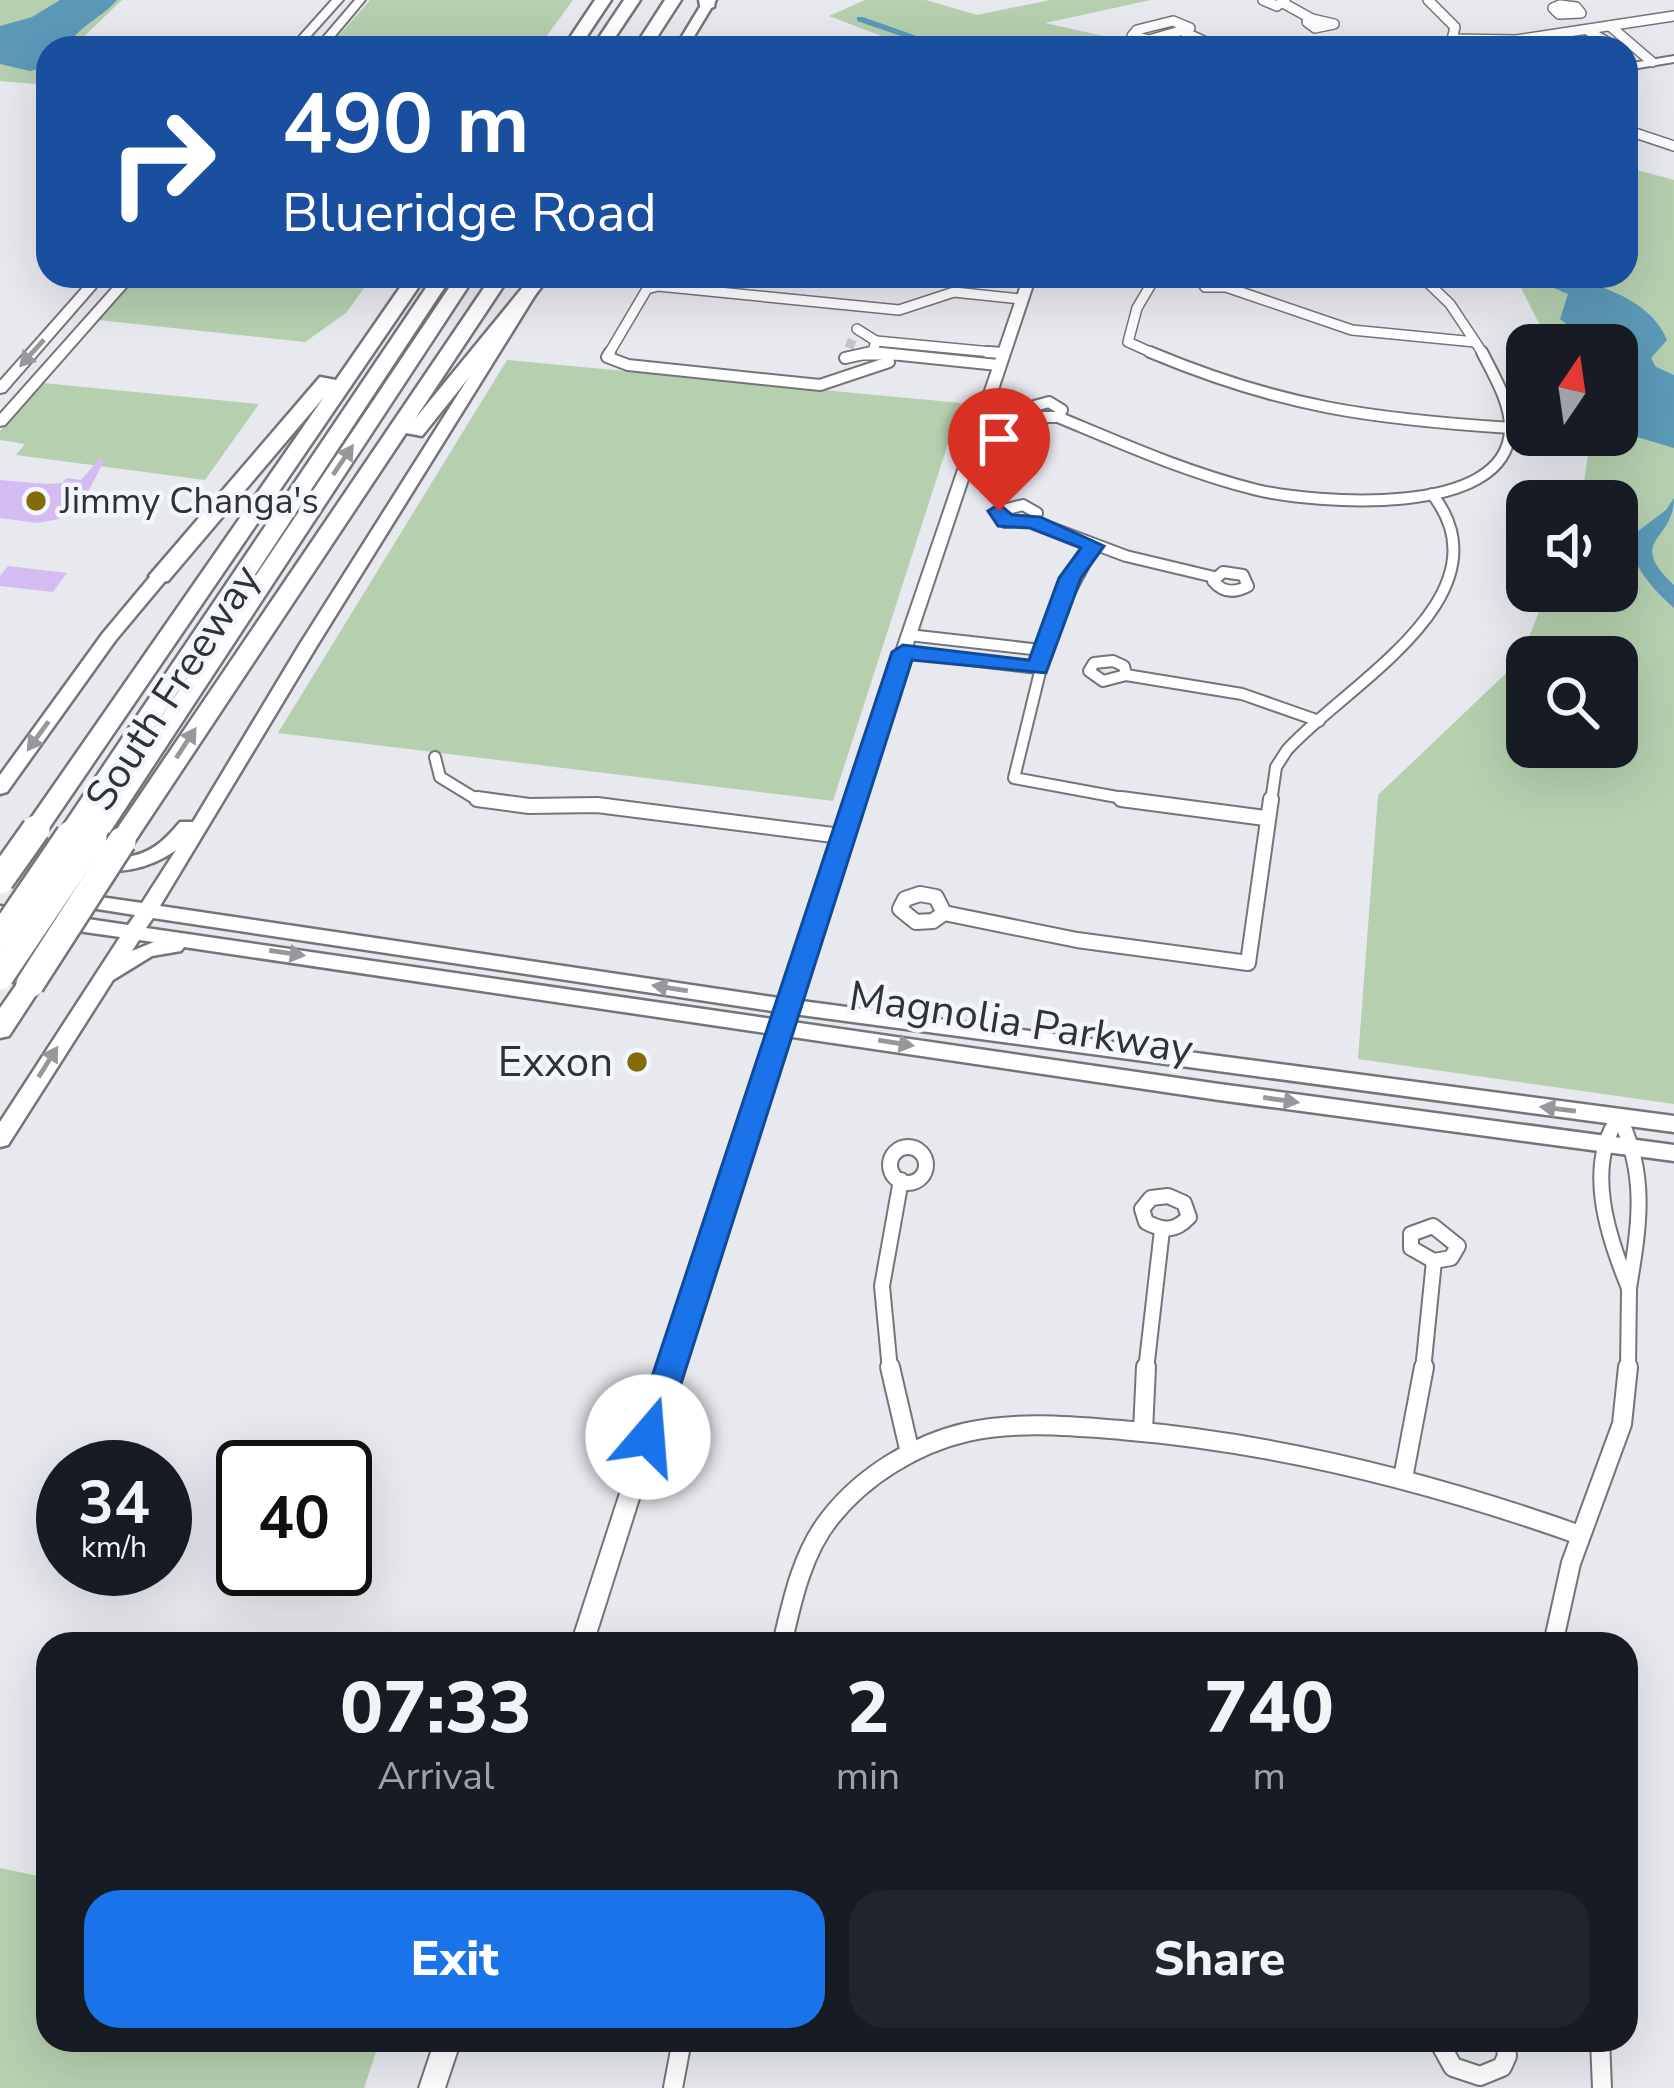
<!DOCTYPE html>
<style>
body{margin:0;font-family:"Nunito Sans",sans-serif;background:#20242c;color:#f1f3f6;height:100vh;display:flex;flex-direction:column;font-size:45px;white-space:nowrap}
*{box-sizing:border-box;margin:0}
p{font-size:39px;color:#9ea1a6}
.icon{flex:none;width:66px;height:66px;fill:none;stroke:currentColor;stroke-width:2;stroke-linecap:round;stroke-linejoin:round}
.map{position:relative;flex:1;overflow:hidden}
.side{position:absolute;left:36px;top:1632px;width:1602px;height:420px;display:flex;flex-direction:column;background:#171b24;border-radius:36px;box-shadow:0 12px 48px #0002}
.side>*{flex:none}
.banner{position:absolute;left:36px;top:36px;width:1602px;height:252px;border-radius:36px;box-shadow:0 12px 48px #0002;background:#1a4fa0;color:#fff;overflow:hidden}
.needle{width:78px;rotate:13deg}
.buttons{position:absolute;left:1506px;top:324px;display:grid;gap:24px}
.buttons a{display:grid;place-items:center;width:132px;height:132px;border-radius:24px;background:#171b24;box-shadow:0 12px 48px #0002;font-size:60px}
.speed{position:absolute;left:36px;top:1440px;display:flex;gap:24px;font-size:60px;font-weight:700;text-align:center}
.speed>*{display:grid;place-content:center;width:156px;height:156px;border-radius:50%;background:#171b24;box-shadow:0 12px 48px #0002;line-height:1}
.speed small{font-size:30px;font-weight:400}
.speed .limit{border:6px solid #111;border-radius:18px;background:#fff;color:#111}
.pin{position:absolute;display:grid;place-items:center;width:102px;height:102px;color:#fff;margin:-123px -51px;border-radius:50% 50% 50% 0;rotate:-45deg;box-shadow:0 0 12px #0007}
.pin .icon{rotate:45deg}
.me{position:absolute;width:132px;margin:-66px;rotate:18deg;stroke-linejoin:round;filter:drop-shadow(0 0 9px #0008)}
.turn{display:flex;align-items:center;gap:42px;height:252px;padding:0 48px;font-size:54px}
.turn .icon{width:156px;height:156px;stroke-width:2.5}
.turn b{display:block;font-size:84px;line-height:102px}
.eta{display:flex;justify-content:space-evenly;align-items:center;height:204px;text-align:center}
.eta b{font-size:72px;font-weight:800;line-height:84px}
.primary-button{display:flex;gap:24px;margin-top:auto;padding:24px 48px}
.primary-button a{flex:1;height:138px;border-radius:36px;background:#1a73e8;color:#fff;font-size:48px;font-weight:800;line-height:138px;text-align:center}
.primary-button a+a{background:#20242c;color:#f1f3f6}
.map>svg:first-child{display:block}
</style>
<div class="map">
<svg width="1674" height="2088" viewBox="0 0 1674 2088">
<rect width="100%" height="100%" fill="#e7e9ef"/>
<g fill="#b5cfaf" fill-rule="evenodd">
<path d="M0 0H122L72 48H48V70L37 84 0 81Z"/>
<path d="M370 0H573L538 48H328Z"/>
<path d="M865 0H926L977 15 1050 0H1151L1045 23 1117 39 1128 48H913L829 16Z"/>
<path d="M1626 167 1674 180V1104L1358 1059 1378 795 1520 660 1547 591H1617V501H1581L1591 435H1617V345L1548 341 1518 282 1508 276H1626ZM1527 657H1617V747H1527Z"/>
<path d="M136 276H373L346 313 305 342 98 320Z"/>
<path d="M507 360 961 403 833 801 278 733Z"/>
<path d="M43 383 259 404 205 480 16 455 25 444 0 440V431Z"/>
<path d="M0 1868 48 1878V2040H380L364 2088H0Z"/>
</g>
<g fill="#5c99b9">
<path d="M60 0H117C102 18 77 26 67 48H48V67L30 71 0 64V26L32 17Z"/>
<path d="M1541 276C1584 277 1650 296 1667 340L1651 358 1656 367 1674 375V448L1617 431V411L1623 405 1617 399V345H1576L1582 336 1560 319 1568 294 1535 280Z"/>
<path d="M1674 498C1674 542 1625 539 1674 585V608C1653 589 1632 567 1629 538L1666 510Z"/>
</g>
<g fill="none" stroke-linecap="round" stroke-linejoin="round">
<path fill="#5c99b9" fill-rule="evenodd" d="M857 17H863L950 48H936L857 21Z"/>
</g>
<g fill="#d4bcf3">
<path d="M100 458 104 461 87 494 79 493 59 519 38 523 0 518V480L47 484 62 483 67 478 81 480Z"/>
<path d="M8 566 67 573 53 592 0 586V576Z"/>
</g>
<g fill="none" stroke-linecap="round" stroke-linejoin="round">
<path stroke="#c3c4ca" stroke-width="9" stroke-dasharray="9 4.5" stroke-linecap="butt" d="M849 348 853 338"/>
<defs>
<g id="minor-far3">
<path d="M1263 0 1277 6 1285 0"/>
<path d="M1428 0 1455 27 1450 48"/>
<path d="M1285 4 1312 19"/>
<path d="M1560 5 1576 7 1581 13 1559 14 1553 8Z"/>
<path d="M1312 19 1334 24 1315 28 1307 22Z"/>
<path d="M1173 21 1190 28 1149 40 1132 36 1137 30Z"/>
<path d="M1610 26 1652 62"/>
<path d="M1587 30 1617 48"/>
<path d="M1184 32 1219 48"/>
<path d="M1455 39 1516 40 1674 16"/>
<path d="M1626 130 1674 146"/>
<path d="M1156 276 1137 308 1128 342 1157 355"/>
<path d="M1209 276 1200 280 1205 287H1226L1352 330 1475 342"/>
<path d="M1421 276 1450 304 1484 355"/>
<path d="M857 329 876 341 874 348"/>
<path d="M876 341 1002 353"/>
<path d="M608 355 647 289 658 286 899 310 954 292 1020 299"/>
<path d="M861 355H897"/>
</g>
<g id="minor-far2">
<path d="M610 352 607 357 628 365 820 385 889 362"/>
<path d="M987 352 1002 353"/>
<path d="M1150 352C1281 407 1371 419 1511 428"/>
<path d="M845 358 872 352 998 365"/>
<path d="M1049 402 1062 410 1058 417H1033L1027 408Z"/>
<path d="M1058 417C1123 444 1188 473 1257 490 1313 503 1508 520 1510 429 1511 403 1493 374 1482 352"/>
<path d="M1023 505 1037 513 1033 521 1005 522 999 511Z"/>
<path d="M1033 521 1126 556 1214 577"/>
<path d="M1094 546 1051 627 1014 778 1144 802"/>
<path d="M1223 572 1243 575 1248 586C1235 593 1223 593 1213 581Z"/>
<path d="M909 635 1041 650"/>
<path d="M903 652 1038 668"/>
<path d="M1113 661 1124 666 1126 675 1103 681 1089 671 1094 663Z"/>
<path d="M1126 675 1242 694 1319 721"/>
<path d="M435 757 440 777 476 799 500 802"/>
<path d="M1271 802 1276 767 1287 750C1343 687 1513 596 1432 494"/>
</g>
<g id="minor-far1">
<path d="M477 799 529 806 597 805 841 836"/>
<path d="M1121 799 1265 818"/>
<path d="M920 894 936 897 944 913 933 921 916 922 900 909 905 899Z"/>
<path d="M944 913 1077 940 1248 963 1271 799"/>
<path d="M1619 1117C1648 1175 1639 1227 1629 1288 1608 1237 1584 1166 1619 1117Z"/>
<circle cx="908" cy="1165" r="18"/>
<path d="M1168 1196 1184 1203 1189 1217C1175 1232 1163 1231 1146 1222L1142 1209 1151 1198Z"/>
<path d="M1433 1226 1458 1246 1451 1258 1434 1261 1411 1248V1234Z"/>
<path d="M890 1370 882 1286 901 1180"/>
<path d="M1146 1370 1162 1230"/>
<path d="M1423 1370 1434 1261"/>
<path d="M1628 1370 1629 1288"/>
</g>
<g id="minor">
<path d="M890 1367 910 1453"/>
<path d="M1143 1431 1146 1367"/>
<path d="M1403 1478 1424 1367"/>
<path d="M782 1644C792 1601 802 1553 830 1518 863 1476 915 1444 967 1432 1017 1421 1070 1426 1121 1430 1279 1443 1431 1482 1580 1535"/>
<path d="M1553 1644 1571 1563 1622 1424 1628 1367"/>
<path d="M1438 2040 1453 2067 1480 2076 1502 2067 1507 2056 1505 2040"/>
<path d="M1600 2040 1602 2088"/>
<path d="M673 2088 682 2040"/>
</g>
<g id="tertiary">
<path d="M332 0H343L300 48H289Z"/>
<path d="M355 0H365L325 48H314Z"/>
<path d="M1674 56V62L1626 70V64Z"/>
<path d="M93 276H106L5 392 0 393V381Z"/>
<path d="M123 276H136L5 425 0 426V414Z"/>
<path d="M1024 276H1036L849 836 593 1644H571L833 836Z"/>
<path d="M435 2040H461L445 2088H419Z"/>
</g>
<g id="secondary">
<path d="M704 0H716L687 48H675Z"/>
<path d="M533 276H547L318 644 160 906 786 999 1674 1116V1132L786 1013 153 918 146 928 1219 1084 1674 1145V1161L1219 1100 184 947 181 951 152 956 113 980 8 1145 0 1147V1122L120 937 0 920V906L128 925 135 915 72 905 62 899 72 893 142 903 176 850C153 867 111 880 86 862 98 853 109 858 123 857 149 856 165 840 180 822H193L300 644ZM139 940 154 942 132 951Z"/>
<path d="M160 571 166 572V580L115 641 7 792 0 794V775L103 633 154 572Z"/>
</g>
<g id="motorway">
<path d="M595 0H611L579 48H563Z"/>
<path d="M624 0H640L608 48H592Z"/>
<path d="M665 0H681L650 48H634Z"/>
<path d="M699 0H715L714 7 701 10Z"/>
<path d="M408 276H426L45 834H27L24 829 27 824 324 397 168 581 160 582 149 576 320 377 336 380Z"/>
<path d="M434 276H452L79 841H61L58 835 61 829Z"/>
<path d="M457 276H475L102 844H84L81 838 84 832Z"/>
<path d="M492 276H510L415 419 532 276 547 280 422 436 406 433 131 847H113L110 841 113 835Z"/>
<path d="M30 975 43 984 9 1036 0 1038V1008L21 978Z"/>
</g>
</defs>
<use href="#minor-far3" stroke="#73757a" stroke-width="12"/>
<use href="#minor-far2" stroke="#73757a" stroke-width="14"/>
<use href="#minor-far1" stroke="#73757a" stroke-width="18"/>
<use href="#minor" stroke="#73757a" stroke-width="22"/>
<use href="#tertiary" stroke="#73757a" stroke-width="4"/>
<use href="#secondary" stroke="#73757a" stroke-width="5"/>
<use href="#motorway" stroke="#73757a" stroke-width="5"/>
<use href="#minor-far3" stroke="#fff" stroke-width="9"/>
<use href="#minor-far2" stroke="#fff" stroke-width="10"/>
<use href="#minor-far1" stroke="#fff" stroke-width="14"/>
<use href="#minor" stroke="#fff" stroke-width="18"/>
<use href="#tertiary" fill="#fff" fill-rule="evenodd"/>
<use href="#secondary" fill="#fff" fill-rule="evenodd"/>
<use href="#motorway" fill="#fff" fill-rule="evenodd"/>
<defs>
<g id="motorway-bridge">
<path d="M0 880 36 829"/>
<path d="M0 938 70 835"/>
<path d="M0 976 93 838"/>
<path d="M30 984 122 841"/>
</g>
</defs>
<use href="#motorway-bridge" stroke="#73757a" stroke-width="32" stroke-linecap="butt"/>
<use href="#motorway-bridge" stroke="#fff" stroke-width="27"/>
</g>
<defs><path id="oneway-solid" d="M-6-.8H1V-3.2L6.5 0L1 3.2V.8H-6Z" transform="scale(3)"/></defs>
<g fill="#98989a">
<use href="#oneway-solid" transform="translate(32 353) rotate(132)"/>
<use href="#oneway-solid" transform="translate(343 460) rotate(-56)"/>
<use href="#oneway-solid" transform="translate(38 736) rotate(126)"/>
<use href="#oneway-solid" transform="translate(186 743) rotate(-57)"/>
<use href="#oneway-solid" transform="translate(287 953) rotate(8)"/>
<use href="#oneway-solid" transform="translate(670 988) rotate(-171)"/>
<use href="#oneway-solid" transform="translate(896 1043) rotate(9)"/>
<use href="#oneway-solid" transform="translate(48 1062) rotate(-58)"/>
<use href="#oneway-solid" transform="translate(1281 1100) rotate(8)"/>
<use href="#oneway-solid" transform="translate(1558 1109) rotate(-173)"/>
</g>
<path fill="#1a73e8" stroke="#114b97" stroke-width="3" d="M999 504 1012 515 1040 517 1104 546 1081 578 1046 673 912 660 664 1437 660 1446 648 1450 637 1446 632 1437 892 652 903 645 1029 660 1059 578 1081 548 1030 528 998 526 988 511Z"/>
<g fill="#826c08" stroke="#f4f6fd" stroke-width="4.5">
<circle cx="36" cy="501" r="12"/>
<circle cx="637" cy="1062" r="12"/>
</g>
<g text-anchor="middle" dominant-baseline="central" stroke-width="9" stroke-linejoin="round" paint-order="stroke">
<g font-size="36" fill="#313234" stroke="#f4f6fd" text-anchor="start">
<text x="60" y="501">Jimmy Changa's</text>
</g>
<g font-size="42" fill="#313234" stroke="#f4f6fd">
<text transform="translate(173 688) rotate(-57)">South Freeway</text>
<text transform="translate(1021 1023) rotate(9)">Magnolia Parkway</text>
</g>
<g font-size="42" fill="#313234" stroke="#f4f6fd" text-anchor="end">
<text x="613" y="1062">Exxon</text>
</g>
</g>
</svg>
<div class="buttons">
<a><svg class="needle" viewBox="-14 -14 28 28"><path d="M0-13l5 13h-10z" fill="#e53935"/><path d="M0 13l5-13h-10z" fill="#9ea1a6"/></svg></a>
<a><svg class="icon" aria-label="sound" viewBox="0 0 24 24"><path d="M4 9h4l5-4v14l-5-4H4zM17 9q2 3 0 6"/></svg></a>
<a><svg class="icon" aria-label="search" viewBox="0 0 24 24"><circle cx="10" cy="10" r="6"/><path d="M15 15l6 6"/></svg></a>
</div>
<div class="speed"><div>34<small>km/h</small></div><div class="limit">40</div></div>
<div class="pin" style="left:999px;top:511px;background:#d93025"><svg class="icon" aria-label="arrive" viewBox="0 0 24 24"><path d="M6 21V4h12l-3 4 3 4H6"/></svg></div>
<svg class="me" style="left:648px;top:1437px" viewBox="-20 -20 40 40"><circle r="19" fill="#fff"/><path d="M0-13L10 11 0 6-10 11z" fill="#1a73e8"/></svg>
<div class="banner">
<div class="turn"><svg class="icon" aria-label="right" viewBox="0 0 24 24"><path d="M7 20v-9h11M14 6l5 5-5 5"/></svg><div><b>490 m</b>Blueridge Road</div></div>
</div>
<section class="side">
<div class="eta">
<div><b>07:33</b><p>Arrival</p></div>
<div><b>2</b><p>min</p></div>
<div><b>740</b><p>m</p></div>
</div>
<div class="primary-button"><a>Exit</a><a>Share</a></div>
</section>
</div>
